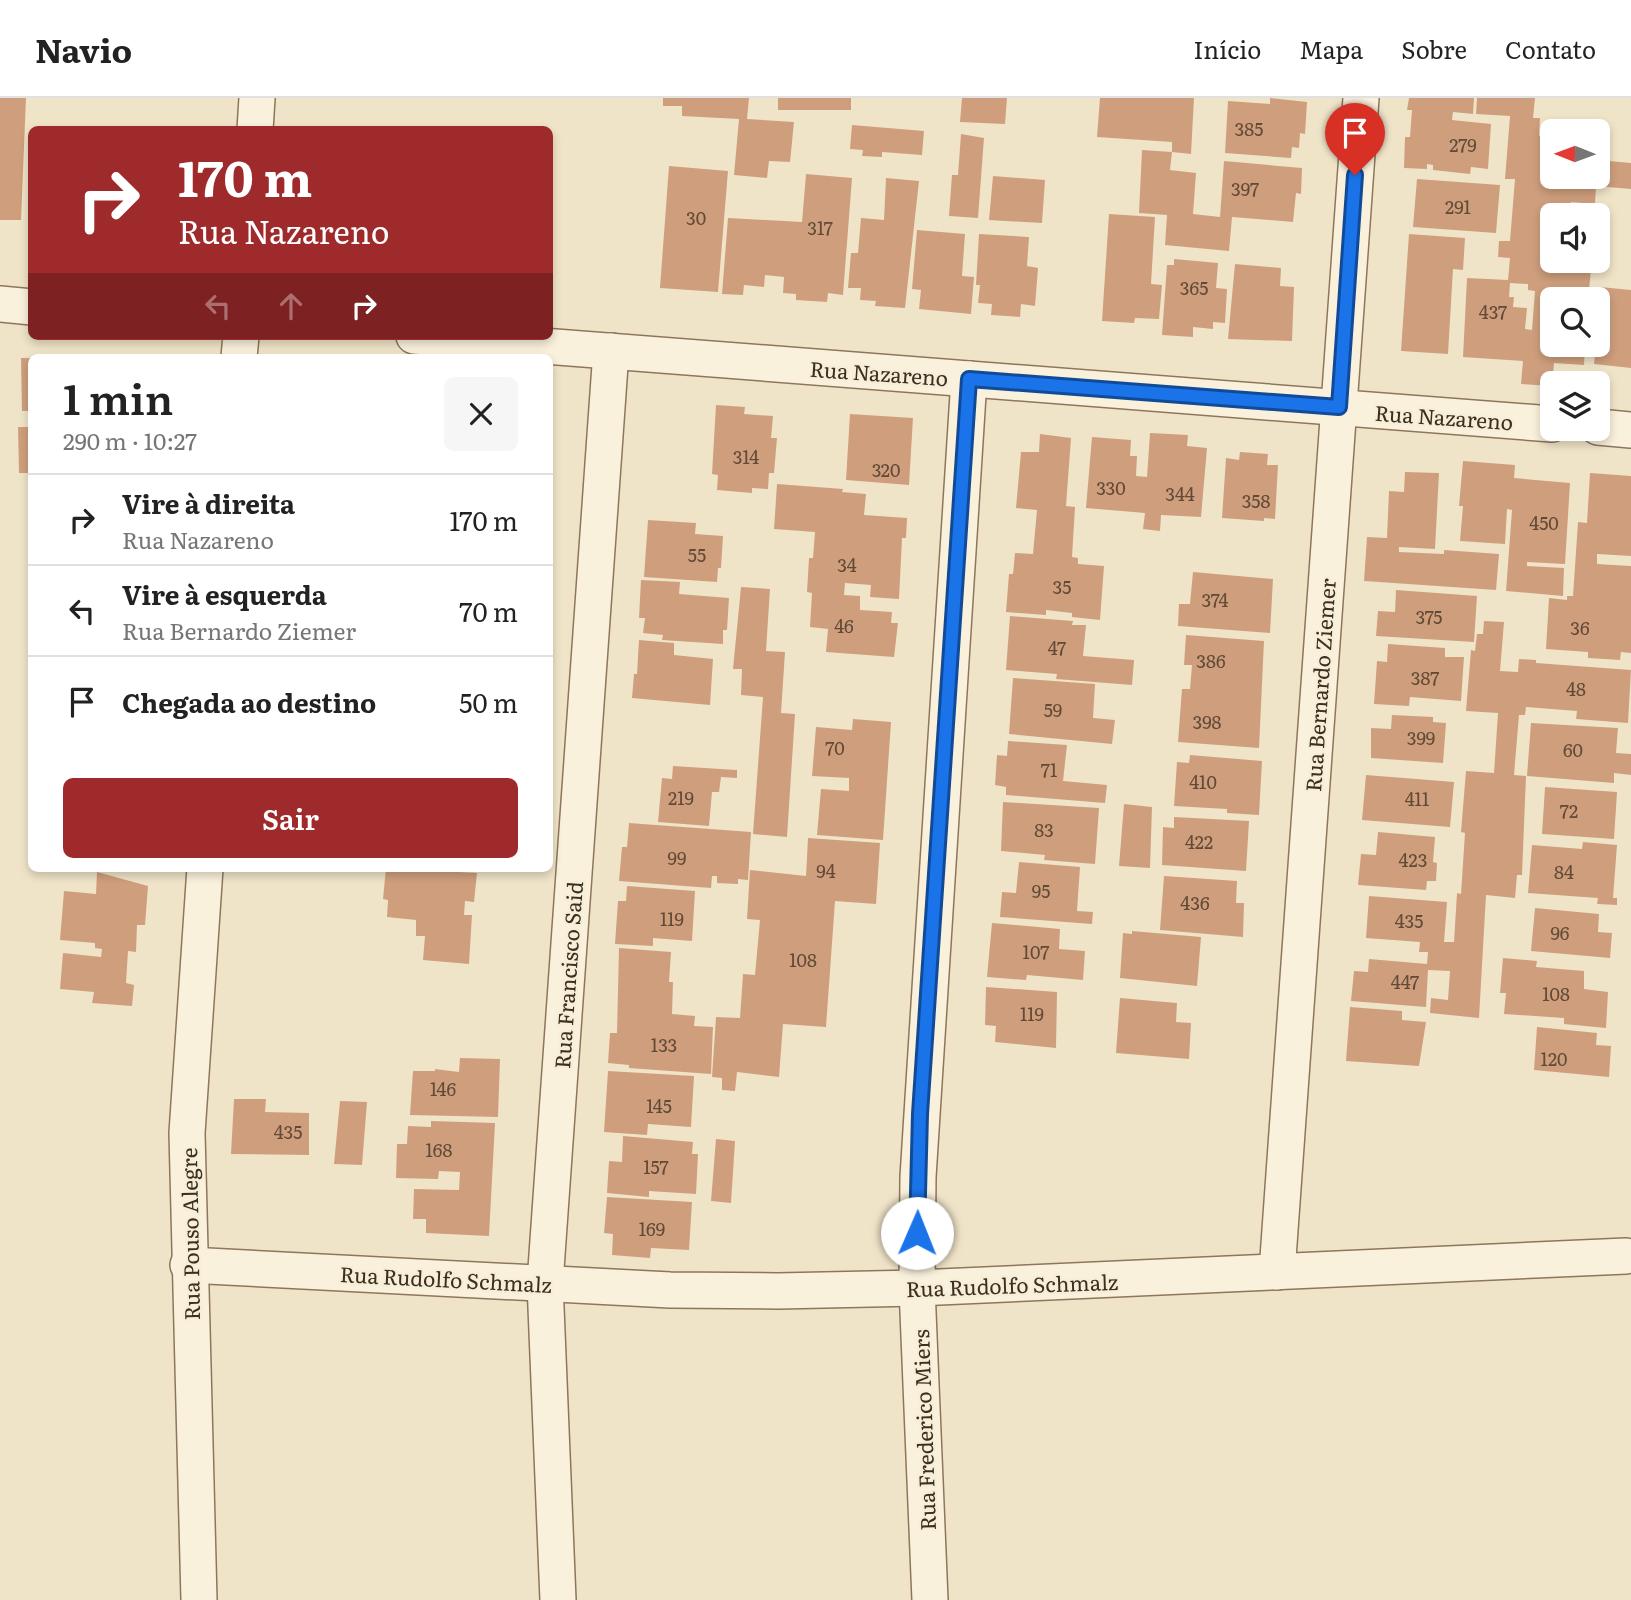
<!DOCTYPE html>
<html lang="pt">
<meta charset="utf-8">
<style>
body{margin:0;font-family:Literata,serif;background:#f6f6f6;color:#222;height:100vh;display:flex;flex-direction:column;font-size:26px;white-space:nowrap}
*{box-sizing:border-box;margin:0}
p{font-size:23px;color:#767676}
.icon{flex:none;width:38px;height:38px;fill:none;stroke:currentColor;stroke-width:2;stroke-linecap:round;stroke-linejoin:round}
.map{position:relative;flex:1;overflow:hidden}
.drawer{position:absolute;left:28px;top:256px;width:525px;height:518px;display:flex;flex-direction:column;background:#fff;border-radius:10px;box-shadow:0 4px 10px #0003}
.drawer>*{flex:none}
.guide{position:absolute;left:28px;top:28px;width:525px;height:214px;border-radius:10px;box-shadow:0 4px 10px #0003;background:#9e2a2b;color:#fff;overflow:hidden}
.needle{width:46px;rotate:271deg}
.tools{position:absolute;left:1540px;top:21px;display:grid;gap:14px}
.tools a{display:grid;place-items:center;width:70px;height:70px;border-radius:10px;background:#fff;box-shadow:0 4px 10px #0003;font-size:35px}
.pin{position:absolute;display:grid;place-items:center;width:60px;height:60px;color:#fff;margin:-72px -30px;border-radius:50% 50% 50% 0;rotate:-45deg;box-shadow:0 0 7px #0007}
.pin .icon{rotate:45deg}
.me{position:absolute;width:77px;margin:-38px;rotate:1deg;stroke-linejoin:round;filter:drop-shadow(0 0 5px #0008)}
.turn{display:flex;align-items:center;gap:24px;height:147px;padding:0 35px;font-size:32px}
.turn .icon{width:91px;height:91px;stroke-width:2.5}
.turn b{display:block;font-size:49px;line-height:60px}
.lanes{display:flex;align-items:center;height:66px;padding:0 35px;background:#0003;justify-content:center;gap:35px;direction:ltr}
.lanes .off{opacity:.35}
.round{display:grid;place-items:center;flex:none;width:74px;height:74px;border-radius:10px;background:#f6f6f6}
.headline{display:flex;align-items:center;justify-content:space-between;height:119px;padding:0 35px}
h1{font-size:42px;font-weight:600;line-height:52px}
.button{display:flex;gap:14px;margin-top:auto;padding:14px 35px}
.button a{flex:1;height:80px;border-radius:10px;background:#9e2a2b;color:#fff;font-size:28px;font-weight:600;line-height:80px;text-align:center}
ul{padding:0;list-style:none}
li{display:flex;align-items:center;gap:21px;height:91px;padding:0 35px;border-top:2px solid #e0e0e0}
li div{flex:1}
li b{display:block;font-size:26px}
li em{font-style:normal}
header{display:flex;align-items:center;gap:42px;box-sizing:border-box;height:98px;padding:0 35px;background:#fff;border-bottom:2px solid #e0e0e0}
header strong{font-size:33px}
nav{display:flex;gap:38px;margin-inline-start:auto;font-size:24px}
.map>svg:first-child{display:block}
</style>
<header>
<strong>Navio</strong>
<nav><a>Início</a><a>Mapa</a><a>Sobre</a><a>Contato</a></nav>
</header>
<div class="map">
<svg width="1631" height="1502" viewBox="0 0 1631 1502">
<rect width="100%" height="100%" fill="#f0e4c8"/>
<g fill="#cf9f7d" fill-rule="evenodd">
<path d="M0 0H26L21 122H0Z"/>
<path d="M663 0H749L747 21 794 24 790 64 769 63 767 80 734 77 739 21 682 18V8H663Z"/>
<rect x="778" y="0" width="73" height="12"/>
<path d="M962 0H1007L1005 26 960 24Z"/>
<path d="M1100 0H1194L1191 56 1172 54V44L1097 39Z"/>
<path d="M1270 0 1307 4 1305 36 1300 35 1299 50 1292 49 1291 60 1225 55 1228 3 1270 6Z"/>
<path d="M1409 0H1474L1473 16 1453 14 1452 22 1491 26 1488 71 1471 69 1470 76 1433 72V67L1427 66V71L1404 70 1405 39H1410L1412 12H1407Z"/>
<path d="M1477 0H1535L1533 20H1540L1539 38 1552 39V79H1598V62L1631 65V91L1596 88 1595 106 1571 104 1570 115 1552 117V163H1557L1556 170 1591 172 1588 201H1552V247H1585L1584 267 1554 265 1552 288 1521 286 1523 263 1463 259 1467 180 1508 182 1510 160 1498 159 1499 143H1510L1515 81H1505L1510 18 1476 16ZM1510 185 1528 186V192L1535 193 1532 232 1525 231 1527 210 1513 209 1514 199H1509Z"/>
<path d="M852 27 924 33 922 57 882 54V59L862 58 863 52 850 51Z"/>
<path d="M961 36 984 40 978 120 949 118 952 77H958Z"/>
<path d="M1142 52 1172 54 1170 72 1196 75 1193 116 1220 119 1224 63 1302 70 1301 96 1296 95 1293 124 1232 119 1229 153 1165 147 1167 117 1139 115Z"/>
<path d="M669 68 728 73 718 194 660 190Z"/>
<path d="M806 76 852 80 843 197 828 195 827 204 796 202V196L783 195 784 179 765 177 764 189 744 187 743 197 722 196 728 120 802 124Z"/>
<path d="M993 78 1045 82 1042 125 989 122Z"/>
<path d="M886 80 919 83 905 210 875 208 876 203 860 202 861 190H848L851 155H858L861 120 884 122Z"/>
<path d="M1417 81 1500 87 1496 135 1413 129Z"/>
<path d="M1109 116 1155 119 1151 186 1162 187 1159 221 1135 220 1134 225 1102 223Z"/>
<path d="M917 132 965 136 962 178 974 179 971 216 919 211 921 192 912 191Z"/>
<path d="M979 136 1029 139 1027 168 1038 170 1035 208 1021 206 1020 219 991 217 992 206 978 205 980 187H976Z"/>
<path d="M1409 136 1465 140 1463 172 1453 171 1448 256 1401 253Z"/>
<path d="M1174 161 1218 165 1216 190 1227 191 1225 225 1213 224V231L1193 229V239L1162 237 1167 167H1174Z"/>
<path d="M1235 166 1281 170 1280 188 1294 189 1292 243 1228 241Z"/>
<path d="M1600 189 1631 192V270L1594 266 1596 247H1598Z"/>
<path d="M21 260H32V375H19L18 329H28V313H22Z"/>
<path d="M716 307 745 309 744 316 773 318 771 340H777L774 375H769L768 391 752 390V395L717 392 718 377 712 376Z"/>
<path d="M850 316 913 320 909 387 846 382Z"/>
<path d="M1150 335 1188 337 1187 348 1207 350 1201 419 1161 417 1160 433 1143 431 1145 415 1086 410 1092 339 1131 342 1130 358H1137L1136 378 1147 379Z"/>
<path d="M1040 336 1071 340 1066 408 1075 409 1072 459 1078 460V466L1104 468 1100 522 1072 519V515L1046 512V517L1006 514 1009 476H1013L1015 455 1033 456 1037 412 1016 410 1021 354H1039Z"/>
<path d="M1240 354 1268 356 1267 367H1278L1275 421 1264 420V423L1222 420 1226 360 1239 362Z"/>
<path d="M1463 363 1515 367 1514 380 1570 385 1565 466 1527 464V468L1564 470 1563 498 1506 493 1512 412 1507 411 1505 446 1460 443 1463 408H1459Z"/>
<path d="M1405 374 1439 375 1435 451 1399 449V454L1444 456V452L1499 456 1496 492 1364 483 1367 439 1387 440 1389 393 1404 394Z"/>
<path d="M1590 375 1631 378V458L1597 456V466L1631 468V555L1621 554 1620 562 1588 560V554L1546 551 1549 500 1567 502V498H1573L1578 424 1587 425Z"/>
<path d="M777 386 843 391 842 394 866 396 864 417 907 420 906 440H902L899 501 870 499 871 487 845 485 844 497 860 498V512L892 514 891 525H898L894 559 826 554 828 531 810 529 812 495 807 494 809 460H813L815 434 774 431Z"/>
<path d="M648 422 696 425 695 436 723 438 721 470H718L717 484 644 479Z"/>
<path d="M1193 474 1273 481 1270 535 1178 528 1179 506H1190Z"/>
<path d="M641 482 680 484 679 496 729 500 727 532H723V546L662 542 663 537 643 535 645 520H639Z"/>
<path d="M741 489 770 491 766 553 785 554 781 615 795 616 787 739 753 736 763 599 741 597 742 571H733Z"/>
<path d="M1396 492 1477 498 1474 544 1376 538 1378 513 1395 514Z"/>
<path d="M1010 518 1073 523 1072 527H1086L1083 558 1134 562 1132 587 1056 581 1057 576 1006 572Z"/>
<path d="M1484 523 1504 524 1500 573 1518 574 1519 561 1536 562V565L1631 572 1628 625 1576 621 1577 613 1526 609 1525 617H1519L1514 677 1526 678 1522 777H1517L1515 800 1486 797 1479 920 1430 915 1431 900 1448 902 1450 873 1428 872 1426 909 1351 903 1354 873 1368 874 1369 861 1427 866 1428 854H1419L1420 844 1366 840 1369 798 1447 804 1444 844H1454L1457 795 1461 796 1465 735 1461 734 1466 673 1494 675 1498 615 1466 613 1471 552 1475 553 1477 536H1483Z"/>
<path d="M1186 537 1264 543 1259 650 1178 644 1182 591H1190L1192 567H1184Z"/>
<path d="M639 542 674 545V557L713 561 710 607 632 600 634 576H637Z"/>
<path d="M1388 546 1445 550V559H1464L1461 603 1410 599 1409 608 1374 606 1377 563 1387 564Z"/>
<path d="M1013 580 1095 586 1093 620 1115 622 1112 646 1009 636Z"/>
<path d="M1392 617 1433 619V624L1446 625 1443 665 1371 660V630L1391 631Z"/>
<path d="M853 621 891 624 883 742 817 737 821 691 849 693V680L812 678 816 629 852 632Z"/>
<path d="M1531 625 1618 630 1616 655 1631 656V677L1614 675V685L1527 678Z"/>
<path d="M1008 643 1067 647 1063 683 1107 687 1105 705 1006 697V689L995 687 997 657 1007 658Z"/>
<path d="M1190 657 1262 663 1259 717 1227 715V711L1174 708 1177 664 1189 665Z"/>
<path d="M673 668 737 672V680L721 679 719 694H712L709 728 658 724 662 680 672 681Z"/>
<path d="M1366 677 1454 684 1450 729 1362 722Z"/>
<path d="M1545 689 1617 694 1614 741 1542 736Z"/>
<path d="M1003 704 1099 710 1095 766 1044 762 1045 757 1001 753Z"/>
<path d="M1124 706 1152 709 1150 770 1119 768Z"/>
<path d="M1174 719 1249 723 1246 773 1162 767 1163 729 1174 730Z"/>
<path d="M629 725 751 734 748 782 738 781V786L717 785V778H712L711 790 619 783 622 749H627Z"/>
<path d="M1378 734 1435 739 1433 764 1437 765 1436 783H1427L1426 792 1358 787 1361 756 1376 757Z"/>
<path d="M808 740 880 745 876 806 835 803 826 929 783 926 779 979 737 974 735 993 722 992V980L712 979 716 919 740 920 743 876 755 877 760 822 747 821 750 772 806 778Z"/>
<path d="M1583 744 1617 747 1613 800H1617V807L1597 806 1598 800 1528 795 1532 747 1582 751Z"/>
<path d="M1019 764 1080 769 1077 813 1093 814 1092 826 1000 819 1002 794 1016 795Z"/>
<path d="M386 770 477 775 474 804 465 803 464 817H472L469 866 423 862 425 838H416V822L387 819 388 802 383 801Z"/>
<path d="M97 774 148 788 145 827H137L136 854 128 853 126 885 134 887 132 908 92 905 94 894 60 891 63 855 101 859 102 851 95 850V845L60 842 64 793 96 796Z"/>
<path d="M1164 778 1237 783 1236 805H1244L1243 839 1160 832Z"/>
<path d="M627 788 695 793 692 843 653 840V848L615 846 618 803H626Z"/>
<path d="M1535 810 1599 816 1598 834 1612 835 1610 860 1531 853Z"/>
<path d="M992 825 1060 831 1059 851 1085 853 1083 882 1027 877 1026 882 987 879Z"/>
<path d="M1132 833 1201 839 1197 888 1120 880 1123 835 1132 836Z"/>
<path d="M619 850 671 854 669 884H673L672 916 695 918 694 928 713 929 711 976 629 970V967L608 965 610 935H617Z"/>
<path d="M1503 860 1537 863 1536 869 1584 873V891L1608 894 1606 930 1564 926V920L1504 916 1506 895H1500Z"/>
<path d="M986 889 1057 894 1056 950 995 944 996 928 985 927Z"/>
<path d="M1120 900 1177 905 1176 924 1191 925 1189 961 1116 955Z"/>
<path d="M1350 909 1402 913V922L1426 924 1419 968 1346 963Z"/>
<path d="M1537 929 1597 935 1596 947 1611 948 1609 979 1534 972Z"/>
<path d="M460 960 500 961 498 1019 410 1017 413 973H435V971L459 974Z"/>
<path d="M608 973 694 978 691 1029 648 1026 647 1037 604 1034Z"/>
<path d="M234 1001H266L265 1014 309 1015V1057L231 1056Z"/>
<path d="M340 1003 367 1004 362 1067 334 1066Z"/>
<path d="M431 1023 495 1025 489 1138 426 1135V1121H413L414 1091 459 1092 460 1074 439 1073 438 1081 396 1080 397 1046H407L408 1028 431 1029Z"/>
<path d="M623 1038 693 1044 692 1056H698L696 1096 649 1093V1099L607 1095 609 1063 622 1064Z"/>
<path d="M716 1041 735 1043 731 1105 711 1103Z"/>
<path d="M607 1099 692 1104 689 1152 651 1150 650 1160 612 1157 613 1136 604 1135Z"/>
</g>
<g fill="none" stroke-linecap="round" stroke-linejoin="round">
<defs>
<g id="street">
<path d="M255 32 257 0"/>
<path d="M0 206 32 209"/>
<path d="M414 238 1552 326"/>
<path d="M239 259 241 238"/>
<path d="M1598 329 1631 332"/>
<path d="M188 1167 670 1192 778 1193 917 1190 1626 1158"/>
<path d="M1277 1174 1361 0"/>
<path d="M199 1502 187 1035 205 770"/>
<path d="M558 1502 545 1185 611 253"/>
<path d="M930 1502 917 1190 918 1079 969 281"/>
</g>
</defs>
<use href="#street" stroke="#8d765c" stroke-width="38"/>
<use href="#street" stroke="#faf1dc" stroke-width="35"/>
</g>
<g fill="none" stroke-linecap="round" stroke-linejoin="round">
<defs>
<path id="route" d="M917 1135 920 1016 969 281 1339 309 1355 77"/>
</defs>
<use href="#route" stroke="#114b97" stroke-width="18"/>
<use href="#route" stroke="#1a73e8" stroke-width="12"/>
</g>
<g text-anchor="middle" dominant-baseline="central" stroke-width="5" stroke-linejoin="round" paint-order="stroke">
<g font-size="18" fill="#624a37">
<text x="1249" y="30">385</text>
<text x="1463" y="46">279</text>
<text x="1245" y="90">397</text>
<text x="1458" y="108">291</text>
<text x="696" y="119">30</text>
<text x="820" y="129">317</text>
<text x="1194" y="189">365</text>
<text x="1493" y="213">437</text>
<text x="746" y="358">314</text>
<text x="886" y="371">320</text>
<text x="1111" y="389">330</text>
<text x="1180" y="395">344</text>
<text x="1256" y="402">358</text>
<text x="1544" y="424">450</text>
<text x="697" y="456">55</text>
<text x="847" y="466">34</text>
<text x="1062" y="488">35</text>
<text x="1215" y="501">374</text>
<text x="1429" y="518">375</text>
<text x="844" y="527">46</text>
<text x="1580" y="529">36</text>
<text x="1057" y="549">47</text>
<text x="1211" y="562">386</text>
<text x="1425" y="579">387</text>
<text x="1576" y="590">48</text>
<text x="1053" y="611">59</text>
<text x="1207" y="623">398</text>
<text x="1421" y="639">399</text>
<text x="835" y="649">70</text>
<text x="1573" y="651">60</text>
<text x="1049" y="671">71</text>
<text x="1203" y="683">410</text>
<text x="681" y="699">219</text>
<text x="1417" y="700">411</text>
<text x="1569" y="712">72</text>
<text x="1044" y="731">83</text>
<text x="1199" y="743">422</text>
<text x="677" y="759">99</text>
<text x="1413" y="761">423</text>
<text x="826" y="772">94</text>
<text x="1564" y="773">84</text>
<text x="1041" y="792">95</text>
<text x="1195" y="804">436</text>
<text x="672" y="820">119</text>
<text x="1409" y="822">435</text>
<text x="1560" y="834">96</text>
<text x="1036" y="853">107</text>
<text x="803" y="861">108</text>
<text x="1405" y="883">447</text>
<text x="1556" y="895">108</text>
<text x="1032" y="915">119</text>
<text x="664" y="946">133</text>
<text x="1554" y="960">120</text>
<text x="443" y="990">146</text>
<text x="659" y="1007">145</text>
<text x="288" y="1033">435</text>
<text x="439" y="1051">168</text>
<text x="656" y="1068">157</text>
<text x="652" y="1130">169</text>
</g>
<g font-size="21" fill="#3d2e20" stroke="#f7eed8">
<text transform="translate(879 274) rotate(4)">Rua Nazareno</text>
<text transform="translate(1444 318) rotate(4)">Rua Nazareno</text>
<text transform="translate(1319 587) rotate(-86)">Rua Bernardo Ziemer</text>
<text transform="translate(567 877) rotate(-86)">Rua Francisco Said</text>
<text transform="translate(189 1136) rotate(-91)">Rua Pouso Alegre</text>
<text transform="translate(446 1180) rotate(3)">Rua Rudolfo Schmalz</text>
<text transform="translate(1012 1186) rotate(-2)">Rua Rudolfo Schmalz</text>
<text transform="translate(923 1332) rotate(-92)">Rua Frederico Miers</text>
</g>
</g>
</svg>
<div class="tools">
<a><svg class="needle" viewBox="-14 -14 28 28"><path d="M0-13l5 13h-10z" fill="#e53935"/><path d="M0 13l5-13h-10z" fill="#767676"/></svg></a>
<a><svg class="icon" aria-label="sound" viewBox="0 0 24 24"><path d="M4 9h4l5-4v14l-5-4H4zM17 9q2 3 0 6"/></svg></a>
<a><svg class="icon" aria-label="search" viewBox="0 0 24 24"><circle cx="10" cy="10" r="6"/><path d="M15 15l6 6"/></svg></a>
<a><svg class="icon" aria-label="layers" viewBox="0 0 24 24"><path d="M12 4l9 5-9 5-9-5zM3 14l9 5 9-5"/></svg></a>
</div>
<div class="pin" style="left:1355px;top:77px;background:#d93025"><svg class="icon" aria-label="arrive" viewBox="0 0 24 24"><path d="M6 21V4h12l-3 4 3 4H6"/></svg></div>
<svg class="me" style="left:917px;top:1135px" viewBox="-20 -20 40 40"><circle r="19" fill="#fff"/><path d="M0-13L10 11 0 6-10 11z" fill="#1a73e8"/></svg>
<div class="guide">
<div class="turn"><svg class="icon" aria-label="right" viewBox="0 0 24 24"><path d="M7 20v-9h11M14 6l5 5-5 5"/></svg><div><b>170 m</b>Rua Nazareno</div></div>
<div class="lanes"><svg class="icon off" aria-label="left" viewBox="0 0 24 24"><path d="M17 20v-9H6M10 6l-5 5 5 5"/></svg><svg class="icon off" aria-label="ahead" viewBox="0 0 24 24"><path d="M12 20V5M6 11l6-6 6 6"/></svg><svg class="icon" aria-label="right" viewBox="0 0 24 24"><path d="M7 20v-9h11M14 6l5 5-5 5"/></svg></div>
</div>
<section class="drawer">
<div class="headline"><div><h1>1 min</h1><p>290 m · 10:27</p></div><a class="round"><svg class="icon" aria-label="close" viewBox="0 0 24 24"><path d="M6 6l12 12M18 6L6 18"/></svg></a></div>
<ul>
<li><svg class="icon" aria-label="right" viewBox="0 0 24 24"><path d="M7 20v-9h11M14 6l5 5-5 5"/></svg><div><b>Vire à direita</b><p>Rua Nazareno</p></div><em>170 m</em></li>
<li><svg class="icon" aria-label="left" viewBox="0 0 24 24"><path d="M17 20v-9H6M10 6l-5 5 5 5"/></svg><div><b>Vire à esquerda</b><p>Rua Bernardo Ziemer</p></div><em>70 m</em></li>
<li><svg class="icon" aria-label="arrive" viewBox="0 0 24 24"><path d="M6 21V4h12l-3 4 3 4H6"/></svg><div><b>Chegada ao destino</b></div><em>50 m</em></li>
</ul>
<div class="button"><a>Sair</a></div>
</section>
</div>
